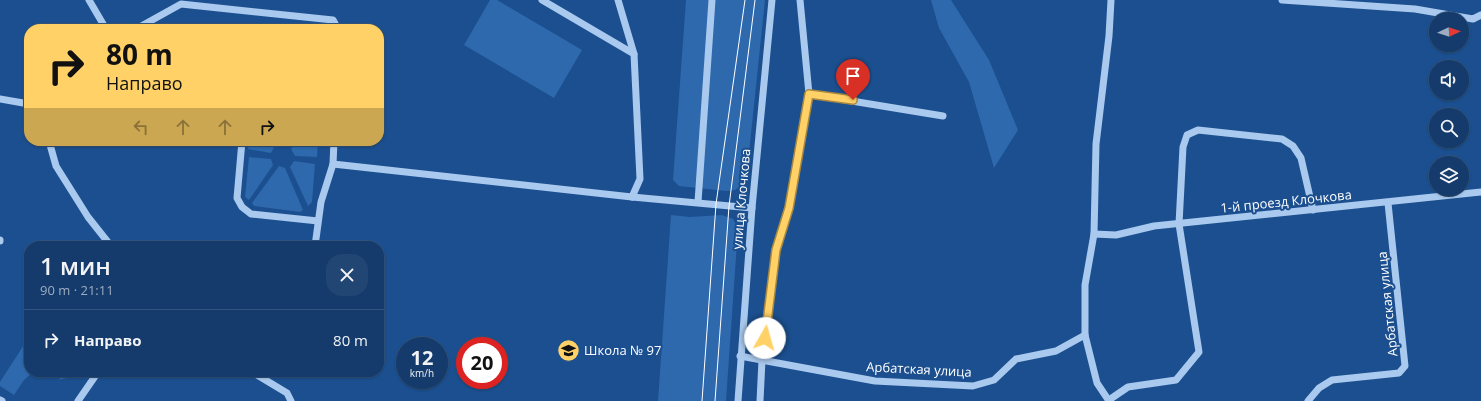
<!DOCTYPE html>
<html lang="ru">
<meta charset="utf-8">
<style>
body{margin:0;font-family:"Open Sans",sans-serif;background:#214673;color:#f1f3f6;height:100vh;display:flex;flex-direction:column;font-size:15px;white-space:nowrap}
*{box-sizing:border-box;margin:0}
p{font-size:13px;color:#9dadc1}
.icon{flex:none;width:22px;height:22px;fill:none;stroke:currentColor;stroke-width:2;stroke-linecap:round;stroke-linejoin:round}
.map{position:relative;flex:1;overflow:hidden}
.panel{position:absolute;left:24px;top:241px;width:360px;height:136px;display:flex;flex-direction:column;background:#143b6b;border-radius:16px;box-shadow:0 1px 3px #0004,0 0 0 1px #33557e}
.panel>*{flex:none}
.hud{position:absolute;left:24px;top:24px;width:360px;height:122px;border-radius:16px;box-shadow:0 1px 3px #0004,0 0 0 1px #33557e;background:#ffd166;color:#111;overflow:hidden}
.needle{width:26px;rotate:86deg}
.buttons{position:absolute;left:1429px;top:12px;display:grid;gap:8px}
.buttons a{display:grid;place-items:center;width:40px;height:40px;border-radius:50%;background:#143b6b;box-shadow:0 1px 3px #0004,0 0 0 1px #33557e;font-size:20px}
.speed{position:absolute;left:396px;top:337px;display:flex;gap:8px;font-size:20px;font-weight:700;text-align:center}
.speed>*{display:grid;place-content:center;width:52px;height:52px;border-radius:50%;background:#143b6b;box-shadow:0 1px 3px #0004,0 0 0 1px #33557e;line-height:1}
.speed small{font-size:10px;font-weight:400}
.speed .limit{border:6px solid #d22;background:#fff;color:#111}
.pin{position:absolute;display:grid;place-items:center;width:34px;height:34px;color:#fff;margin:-41px -17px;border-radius:50% 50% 50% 0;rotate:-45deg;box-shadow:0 0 4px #0007}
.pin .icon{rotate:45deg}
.me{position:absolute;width:44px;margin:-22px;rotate:7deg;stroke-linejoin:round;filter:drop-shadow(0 0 3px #0008)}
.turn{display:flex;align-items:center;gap:14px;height:84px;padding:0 16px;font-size:18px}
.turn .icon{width:52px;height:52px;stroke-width:2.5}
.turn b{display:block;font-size:28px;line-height:34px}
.lanes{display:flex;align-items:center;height:38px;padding:0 16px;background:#0003;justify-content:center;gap:20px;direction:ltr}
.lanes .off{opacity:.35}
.round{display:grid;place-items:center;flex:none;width:42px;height:42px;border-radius:16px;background:#214673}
.overview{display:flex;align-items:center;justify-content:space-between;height:68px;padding:0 16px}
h1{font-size:24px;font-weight:600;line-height:30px}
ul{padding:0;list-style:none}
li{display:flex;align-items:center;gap:12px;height:60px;padding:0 16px;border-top:1px solid #33557e}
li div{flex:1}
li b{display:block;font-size:15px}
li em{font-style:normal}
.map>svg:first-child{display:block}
</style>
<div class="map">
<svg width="1481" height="401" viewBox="0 0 1481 401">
<rect width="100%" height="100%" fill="#1b4f8f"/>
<g fill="#2e69ad">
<path d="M490 0H497L582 50 554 98 464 45Z"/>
<path d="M686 0H765L749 153 742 185 735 190 726 191 679 186 673 180Z"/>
<path d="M931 0H951L989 60 1018 130 994 168 969 82 939 28Z"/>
<path d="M249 141H271L274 147 271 153 248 149Z"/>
<path d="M297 141H318L317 157 295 156 291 149Z"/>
<path d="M249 157 271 159 273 165 249 200 245 197Z"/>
<path d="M294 161 315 164 312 202 308 206 290 167Z"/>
<path d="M279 166 285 168 303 210 300 212 254 206 252 203Z"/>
<path d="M671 215 690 217 722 215 733 219 738 228 726 401H658Z"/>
<path d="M29 337V372H33L24 380 14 395 0 386V382Z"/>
<path d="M64 372H81L74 376 59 380Z"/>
</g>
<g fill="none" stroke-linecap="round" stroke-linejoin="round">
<g stroke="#a9c9ee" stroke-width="7">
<path d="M89 0 106 29"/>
<path d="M542 0 634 54 640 179 632 197"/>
<path d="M618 0 634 54"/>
<path d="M1282 0 1415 9 1473 19 1481 15"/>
<path d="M136 29 181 4 333 20 338 29"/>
<path d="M809 94 943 116"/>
<path d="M0 99 29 104"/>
<path d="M49 141 56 166 88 217 111 246"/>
<path d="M242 141 237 198 242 207 251 214 318 221"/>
<path d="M334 141 333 164 632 197 752 208"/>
<path d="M698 202 712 0"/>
<path d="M1094 234 1116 235 1154 226 1481 192"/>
<path d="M0 241V240"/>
<path d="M315 246 321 202 333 164"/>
<path d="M740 356 875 381 973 386 994 380 1016 359 1056 351 1085 335"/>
<path d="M252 372 287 393 291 401"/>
<path d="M0 400 2 401"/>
<path d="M1109 400 1128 387 1176 380 1199 352 1179 224 1183 147 1187 135 1198 130 1282 139 1293 146 1301 158 1313 210"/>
<path d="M78 401 98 372"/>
<path d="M738 401 752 208 772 0"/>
<path d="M760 401 762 360 776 250 789 208 809 94 800 0"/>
<path d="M1109 401 1097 383 1085 335V285L1094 234 1096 144 1109 36 1111 0"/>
<path d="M1308 401 1319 388 1332 380 1399 373 1405 366 1388 203"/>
</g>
<g stroke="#fff" stroke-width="1">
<path d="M702 401 716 204 745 0"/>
<path d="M715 401 729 206 755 0"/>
</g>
</g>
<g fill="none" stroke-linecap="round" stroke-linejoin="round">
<defs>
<path id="route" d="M765 338 776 250 789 208 809 94 853 100"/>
</defs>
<use href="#route" stroke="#a68842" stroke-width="10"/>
<use href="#route" stroke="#ffd166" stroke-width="7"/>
</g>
<defs>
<symbol id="school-disc" viewBox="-11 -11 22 22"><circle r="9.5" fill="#ffd166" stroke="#1b4f8f"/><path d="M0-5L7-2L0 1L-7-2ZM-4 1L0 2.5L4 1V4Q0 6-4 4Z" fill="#111"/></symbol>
</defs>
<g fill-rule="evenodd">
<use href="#school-disc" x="556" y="338" width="25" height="25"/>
</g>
<g text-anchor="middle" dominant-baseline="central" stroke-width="4" stroke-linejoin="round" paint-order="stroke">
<g font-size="13" fill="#fff" stroke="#1b4f8f">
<text transform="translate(741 199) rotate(-85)">улица Клочкова</text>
<text transform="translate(1286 201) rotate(-6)">1-й проезд Клочкова</text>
<text transform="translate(1387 304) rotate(-96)">Арбатская улица</text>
<text transform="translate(919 369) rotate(3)">Арбатская улица</text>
</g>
<g font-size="13" fill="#fff" stroke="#1b4f8f" text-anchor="start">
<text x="584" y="350">Школа № 97</text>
</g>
</g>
</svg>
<div class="buttons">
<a><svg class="needle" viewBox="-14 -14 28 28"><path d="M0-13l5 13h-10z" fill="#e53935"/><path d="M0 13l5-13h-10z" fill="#9dadc1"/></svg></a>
<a><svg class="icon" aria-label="sound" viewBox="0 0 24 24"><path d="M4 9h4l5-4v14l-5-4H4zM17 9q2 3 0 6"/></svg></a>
<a><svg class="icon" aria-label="search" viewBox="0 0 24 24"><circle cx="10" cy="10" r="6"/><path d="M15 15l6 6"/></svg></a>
<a><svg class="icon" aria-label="layers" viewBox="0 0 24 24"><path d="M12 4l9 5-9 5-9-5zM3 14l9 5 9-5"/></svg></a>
</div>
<div class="speed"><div>12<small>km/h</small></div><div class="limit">20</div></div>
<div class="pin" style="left:853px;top:100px;background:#d93025"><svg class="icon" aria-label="arrive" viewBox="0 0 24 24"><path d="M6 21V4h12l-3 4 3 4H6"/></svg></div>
<svg class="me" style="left:765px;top:338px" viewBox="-20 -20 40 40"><circle r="19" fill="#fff"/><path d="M0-13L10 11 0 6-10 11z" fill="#ffd166"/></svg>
<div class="hud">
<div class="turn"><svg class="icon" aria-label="right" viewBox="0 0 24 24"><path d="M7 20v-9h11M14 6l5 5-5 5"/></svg><div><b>80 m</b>Направо</div></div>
<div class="lanes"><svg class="icon off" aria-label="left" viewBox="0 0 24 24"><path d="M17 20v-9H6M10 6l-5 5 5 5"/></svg><svg class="icon off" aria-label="ahead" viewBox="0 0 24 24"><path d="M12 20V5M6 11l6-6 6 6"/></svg><svg class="icon off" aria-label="ahead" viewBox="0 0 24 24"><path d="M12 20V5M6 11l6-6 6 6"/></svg><svg class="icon" aria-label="right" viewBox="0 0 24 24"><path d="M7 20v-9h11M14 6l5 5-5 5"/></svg></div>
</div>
<section class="panel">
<div class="overview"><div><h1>1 мин</h1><p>90 m · 21:11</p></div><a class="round"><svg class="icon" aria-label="close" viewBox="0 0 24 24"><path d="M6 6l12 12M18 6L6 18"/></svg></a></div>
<ul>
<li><svg class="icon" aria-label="right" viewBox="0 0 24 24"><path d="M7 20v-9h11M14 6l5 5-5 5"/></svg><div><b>Направо</b></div><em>80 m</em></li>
</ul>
</section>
</div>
